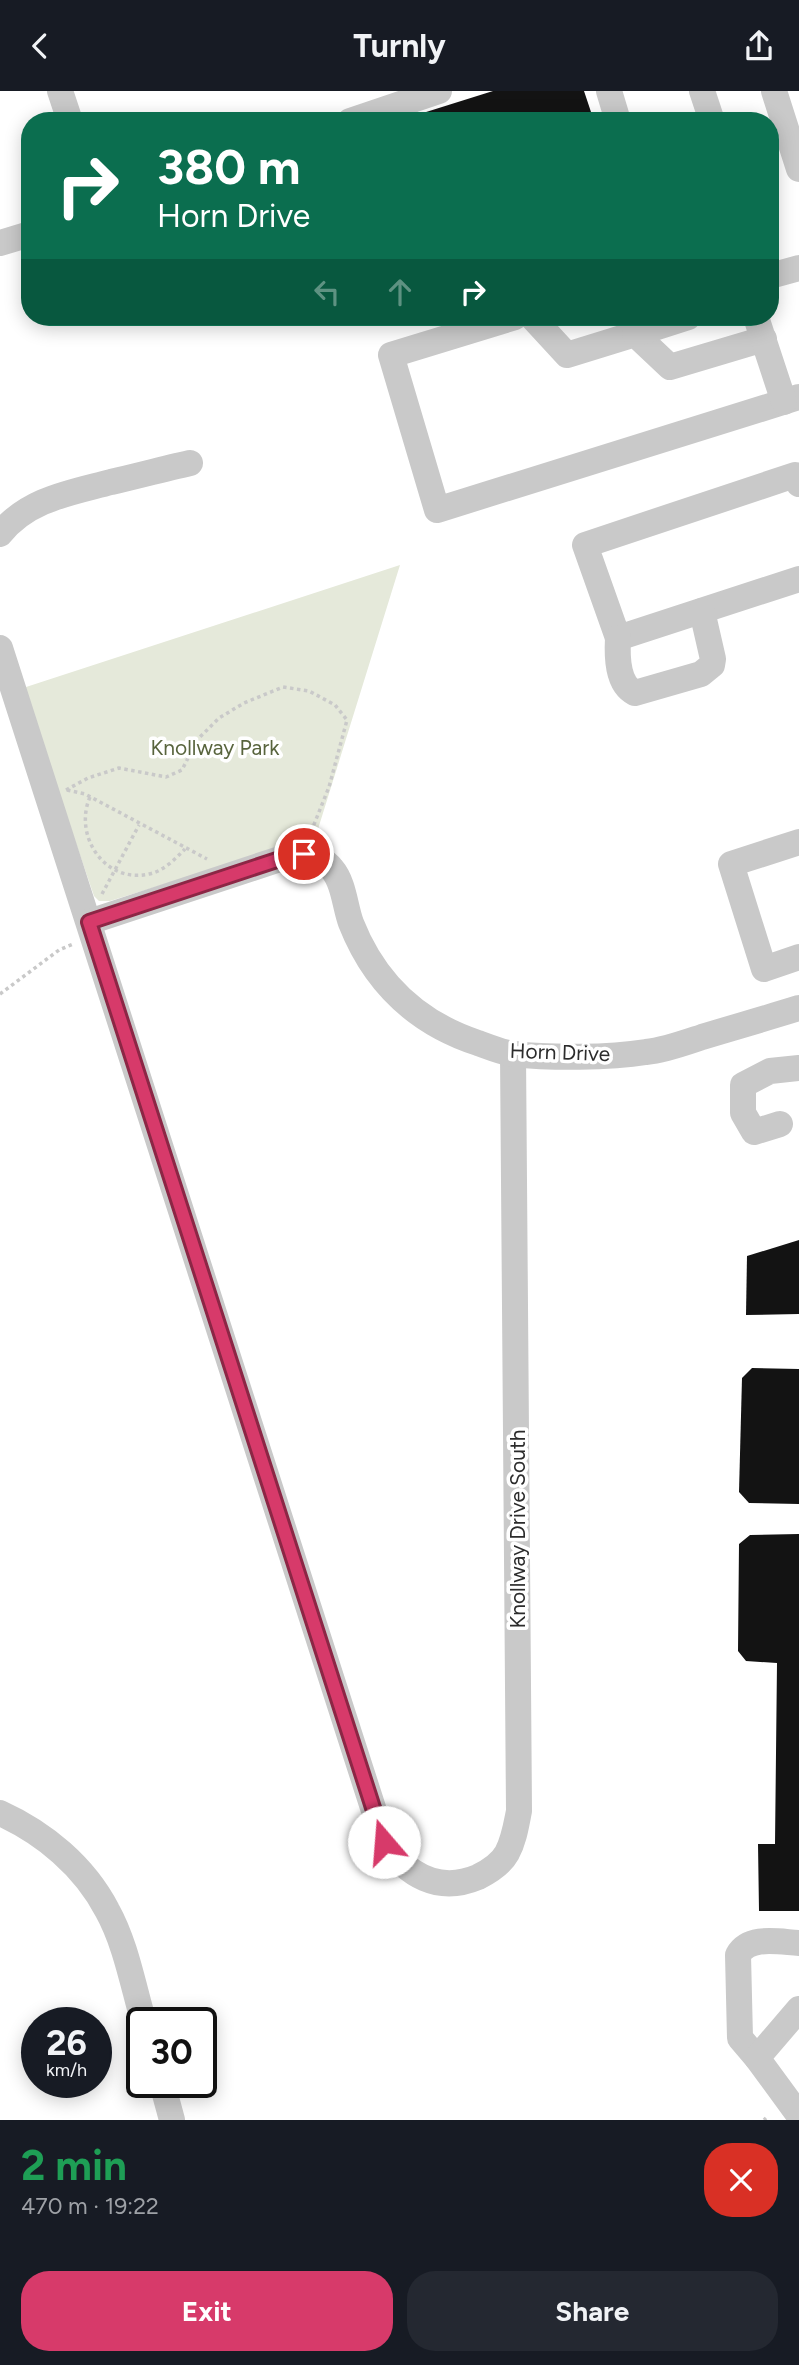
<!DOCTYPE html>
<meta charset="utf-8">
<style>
body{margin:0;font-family:Figtree,sans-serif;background:#242831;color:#f1f3f6;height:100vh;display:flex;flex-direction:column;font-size:26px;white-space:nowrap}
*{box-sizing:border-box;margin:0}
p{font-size:23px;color:#9ea1a6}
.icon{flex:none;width:38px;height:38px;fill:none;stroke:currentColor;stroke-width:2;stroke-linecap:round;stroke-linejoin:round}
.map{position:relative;height:2029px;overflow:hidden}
.panel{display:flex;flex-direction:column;background:#171b24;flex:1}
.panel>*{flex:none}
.top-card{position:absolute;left:21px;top:21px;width:758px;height:214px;border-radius:28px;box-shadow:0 4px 18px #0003;background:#0b6e4f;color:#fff;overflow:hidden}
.speed{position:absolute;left:21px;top:1916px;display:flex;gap:14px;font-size:35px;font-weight:700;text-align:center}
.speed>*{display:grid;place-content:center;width:91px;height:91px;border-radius:50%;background:#171b24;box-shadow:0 4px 18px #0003;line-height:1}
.speed small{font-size:18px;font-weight:400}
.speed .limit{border:4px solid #111;border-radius:10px;background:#fff;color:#111}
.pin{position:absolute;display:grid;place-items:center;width:60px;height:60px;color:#fff;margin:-30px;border:4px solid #fff;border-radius:50%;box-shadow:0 2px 7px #0007}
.me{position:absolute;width:77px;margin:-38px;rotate:342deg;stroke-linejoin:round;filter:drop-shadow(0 0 5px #0008)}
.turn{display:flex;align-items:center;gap:24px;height:147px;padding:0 21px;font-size:32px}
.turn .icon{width:91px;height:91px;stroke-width:2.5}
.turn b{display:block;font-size:49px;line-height:60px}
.lanes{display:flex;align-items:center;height:66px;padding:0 21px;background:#0003;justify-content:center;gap:35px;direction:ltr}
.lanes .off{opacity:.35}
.round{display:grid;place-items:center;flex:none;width:74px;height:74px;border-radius:28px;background:#242831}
.head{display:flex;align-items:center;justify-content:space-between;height:119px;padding:0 21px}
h1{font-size:42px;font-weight:700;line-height:52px;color:#1e9e55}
.action{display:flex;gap:14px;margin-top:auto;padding:14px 21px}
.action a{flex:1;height:80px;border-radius:28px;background:#d73a6a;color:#fff;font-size:28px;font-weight:700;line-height:80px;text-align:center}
.action a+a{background:#242831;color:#f1f3f6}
header{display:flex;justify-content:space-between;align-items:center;height:91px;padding:0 21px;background:#171b24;font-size:32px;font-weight:700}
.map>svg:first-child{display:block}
</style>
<header><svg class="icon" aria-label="back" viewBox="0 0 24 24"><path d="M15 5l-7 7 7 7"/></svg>Turnly<svg class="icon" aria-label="share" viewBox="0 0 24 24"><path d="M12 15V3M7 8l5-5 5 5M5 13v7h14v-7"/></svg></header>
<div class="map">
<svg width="799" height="2029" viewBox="0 0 799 2029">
<rect width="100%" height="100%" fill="#fff"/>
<path fill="#e5e9da" d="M400 474 314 751 286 755 110 810H99L94 805 23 597Z"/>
<g fill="#131313">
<path d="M493 0H584L594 30H407V27Z"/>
<path d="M799 1149V1223L746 1224 747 1165Z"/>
<path d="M752 1277 799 1278V1413L749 1412 739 1401 742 1287Z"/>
<path d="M799 1443V1820H759L758 1753H775L777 1572 746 1570 738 1560 739 1453 750 1444Z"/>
</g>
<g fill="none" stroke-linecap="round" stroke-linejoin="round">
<g stroke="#c9c9c9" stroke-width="3.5" stroke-dasharray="3.5 3.5" stroke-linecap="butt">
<path d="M66 699 88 687 119 677 166 686 182 679 197 649 219 627 244 612 283 596 309 600 335 614 347 629 329 696 311 741 305 742"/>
<path d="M67 699 85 703 207 768"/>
<path d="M90 706C73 745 105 793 149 783 164 780 175 768 185 758"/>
<path d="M102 803 139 734"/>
<path d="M0 903 59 859 73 853"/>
<path d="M129 1947 141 1987"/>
<path d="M764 2029 766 2027"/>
</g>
<g stroke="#c9c9c9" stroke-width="26">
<path d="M60 0 70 30"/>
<path d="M609 0 618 30"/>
<path d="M702 0 712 30"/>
<path d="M774 0 799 78"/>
<path d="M350 30 439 0"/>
<path d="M0 152 30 143"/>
<path d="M770 185 799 177"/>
<path d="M515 226 391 264 437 419 799 306"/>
<path d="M532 226 567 264 635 243 670 276 764 248"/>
<path d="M756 226 784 311"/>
<path d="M635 243 688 226"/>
<path d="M799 393 795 384 585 454 618 547 799 488"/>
<path d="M0 443C28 408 70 402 111 391 137 385 163 378 190 372"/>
<path d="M618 547C617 565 617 593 635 602L701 583 712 574 713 568 702 520"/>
<path d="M0 557 384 1751C407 1784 438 1803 478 1786 488 1781 501 1773 507 1762 514 1749 516 1735 519 1720L513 963"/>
<path d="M799 751 731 773 764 878 799 866"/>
<path d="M89 831 289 765C305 763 321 764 332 778 344 792 345 816 351 832 375 893 417 932 478 952 489 956 501 961 513 963 550 967 609 967 646 961 665 959 684 952 702 946 735 936 767 927 799 917"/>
<path d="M780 1033 754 1041 743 1022V994L770 980 799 977"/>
<path d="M0 1722C44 1742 84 1775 107 1819 126 1853 133 1895 144 1932"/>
<path d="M757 1967 740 1947 738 1864C749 1844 779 1851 799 1852"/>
<path d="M162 1992 172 2029"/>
<path d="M798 2023 757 1967 799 1918"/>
</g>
</g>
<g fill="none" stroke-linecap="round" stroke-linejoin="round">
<defs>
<path id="route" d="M304 763 289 765 89 831 384 1751"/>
</defs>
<use href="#route" stroke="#8c2645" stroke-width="18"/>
<use href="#route" stroke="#d73a6a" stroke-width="12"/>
</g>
<g text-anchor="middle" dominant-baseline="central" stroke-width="7" stroke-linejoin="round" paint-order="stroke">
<g font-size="21" fill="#58643d" stroke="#fff">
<text x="215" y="656">Knollway Park</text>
</g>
<g font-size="21" fill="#2c2c2c" stroke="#fff">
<text transform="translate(560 961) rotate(2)">Horn Drive</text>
<text transform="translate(517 1438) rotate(-90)">Knollway Drive South</text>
</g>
</g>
</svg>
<div class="speed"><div>26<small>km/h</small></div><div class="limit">30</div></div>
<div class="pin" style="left:304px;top:763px;background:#d93025"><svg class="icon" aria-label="arrive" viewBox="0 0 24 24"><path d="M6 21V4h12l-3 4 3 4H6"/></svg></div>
<svg class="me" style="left:384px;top:1751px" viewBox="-20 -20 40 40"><circle r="19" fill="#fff"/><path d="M0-13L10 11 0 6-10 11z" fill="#d73a6a"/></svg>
<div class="top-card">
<div class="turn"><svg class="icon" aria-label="right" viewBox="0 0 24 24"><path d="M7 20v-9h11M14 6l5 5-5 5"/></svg><div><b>380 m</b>Horn Drive</div></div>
<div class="lanes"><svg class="icon off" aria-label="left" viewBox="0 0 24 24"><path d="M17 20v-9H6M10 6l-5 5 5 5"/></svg><svg class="icon off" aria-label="ahead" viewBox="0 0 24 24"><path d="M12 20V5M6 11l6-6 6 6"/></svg><svg class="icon" aria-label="right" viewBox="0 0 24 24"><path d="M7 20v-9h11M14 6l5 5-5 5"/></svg></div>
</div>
</div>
<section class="panel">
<div class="head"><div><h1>2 min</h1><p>470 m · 19:22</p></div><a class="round" style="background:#d93025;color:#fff"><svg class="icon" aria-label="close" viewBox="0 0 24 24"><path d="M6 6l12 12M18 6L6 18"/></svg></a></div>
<div class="action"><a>Exit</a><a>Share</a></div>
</section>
